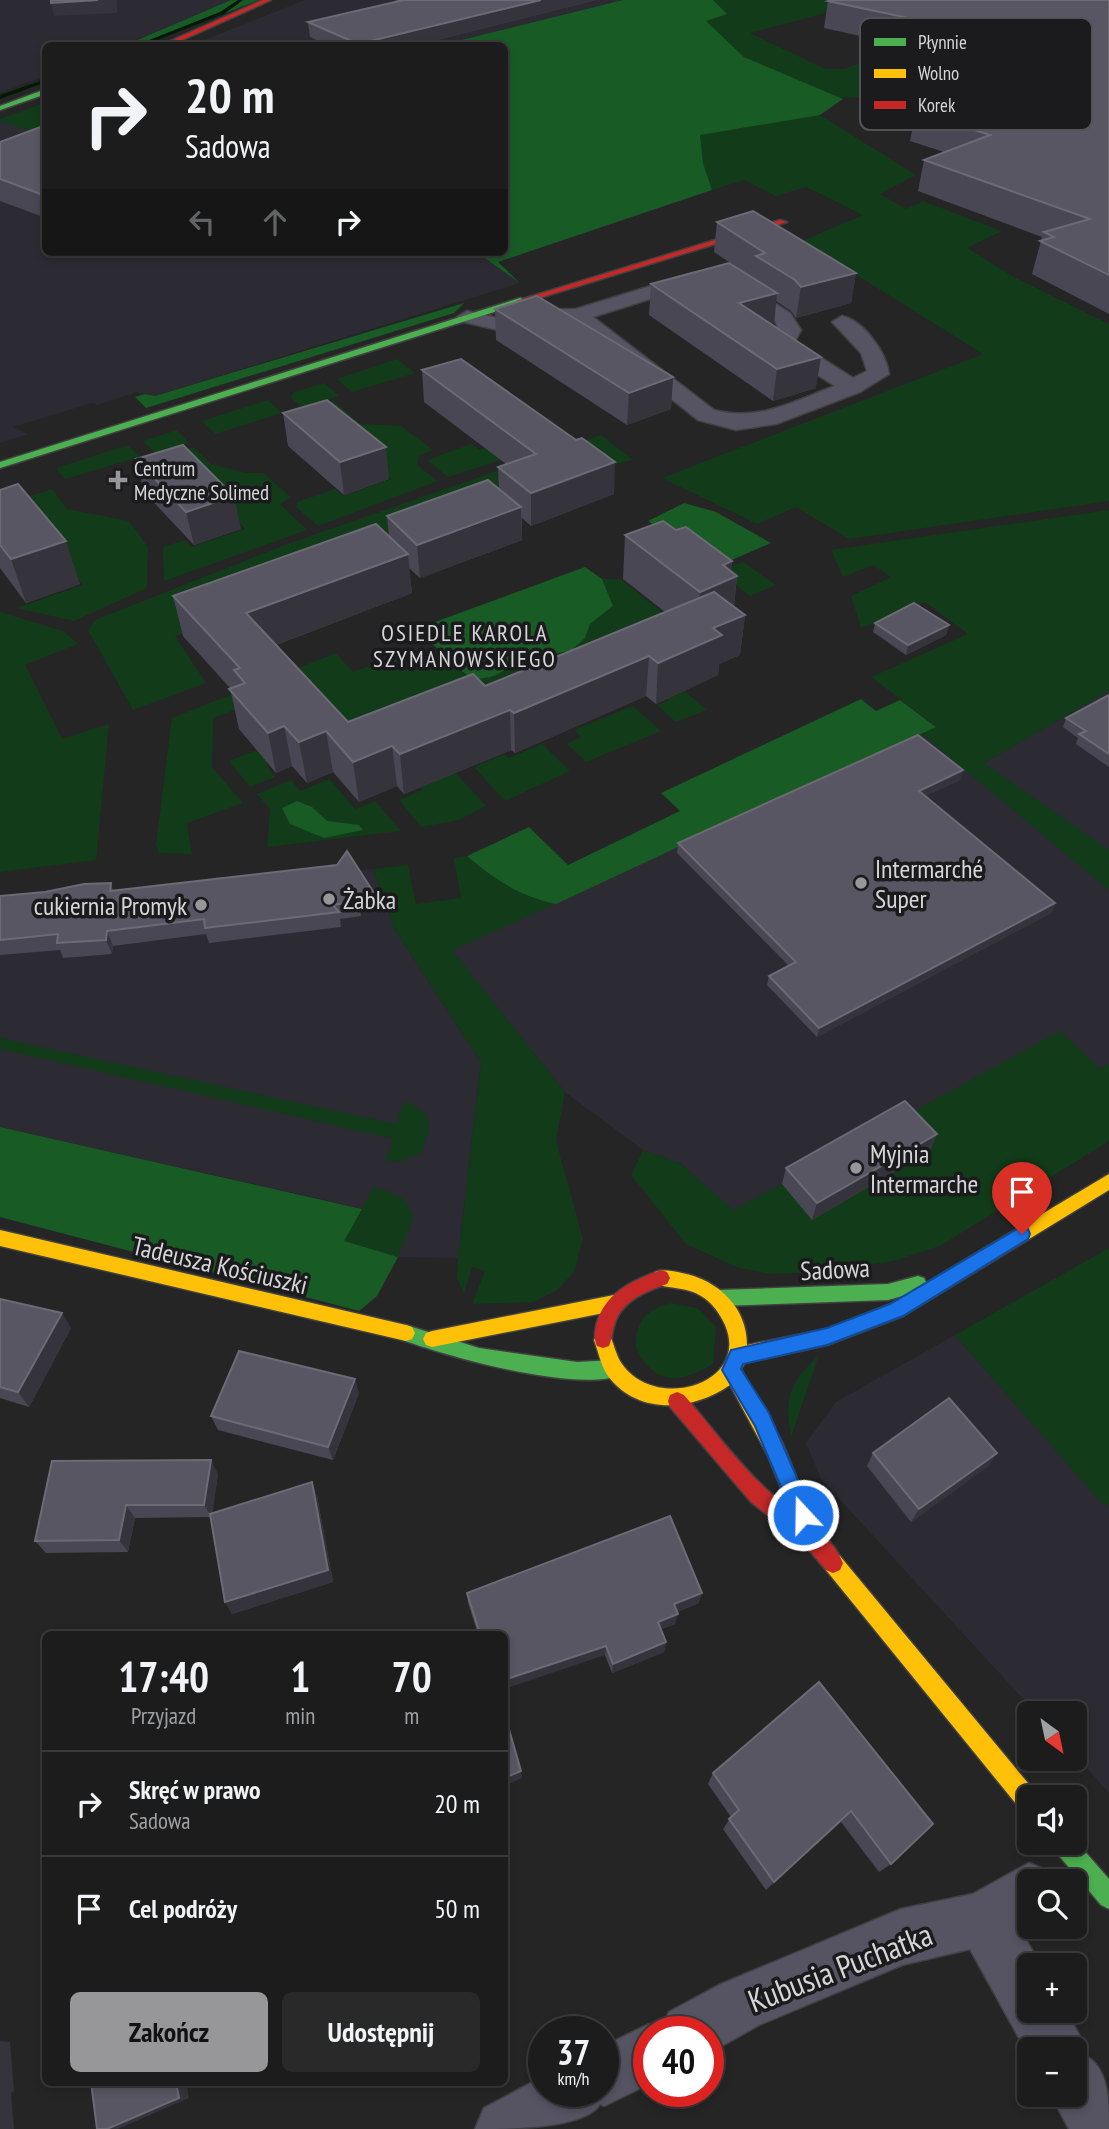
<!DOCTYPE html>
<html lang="pl">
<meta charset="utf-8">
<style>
body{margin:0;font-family:"PT Sans Narrow",sans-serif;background:#292929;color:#f1f3f6;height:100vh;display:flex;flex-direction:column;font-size:26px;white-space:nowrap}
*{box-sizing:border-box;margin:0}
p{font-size:23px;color:#a0a1a3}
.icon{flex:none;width:38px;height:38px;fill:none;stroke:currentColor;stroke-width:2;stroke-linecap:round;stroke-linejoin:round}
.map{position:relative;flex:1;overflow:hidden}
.details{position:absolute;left:42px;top:1631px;width:466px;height:455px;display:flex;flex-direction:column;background:#1c1c1c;border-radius:10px;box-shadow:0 4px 10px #0003,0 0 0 2px #3a3a3b}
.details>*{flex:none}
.hud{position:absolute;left:42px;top:42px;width:466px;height:214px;border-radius:10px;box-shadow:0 4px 10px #0003,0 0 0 2px #3a3a3b;background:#1c1c1c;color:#f1f3f6;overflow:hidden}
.needle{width:46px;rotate:147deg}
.buttons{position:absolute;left:1017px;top:1701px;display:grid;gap:14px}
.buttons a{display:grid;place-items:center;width:70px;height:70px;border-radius:10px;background:#1c1c1c;box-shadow:0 4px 10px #0003,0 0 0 2px #3a3a3b;font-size:35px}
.speed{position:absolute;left:528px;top:2016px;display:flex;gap:14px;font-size:35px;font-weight:700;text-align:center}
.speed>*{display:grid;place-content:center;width:91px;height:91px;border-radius:50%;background:#1c1c1c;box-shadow:0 4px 10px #0003,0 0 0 2px #3a3a3b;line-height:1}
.speed small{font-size:18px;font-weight:400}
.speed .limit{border:10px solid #d22;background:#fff;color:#111}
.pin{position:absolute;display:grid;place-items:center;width:60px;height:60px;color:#fff;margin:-72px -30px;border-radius:50% 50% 50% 0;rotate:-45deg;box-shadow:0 0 7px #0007}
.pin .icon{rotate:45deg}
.me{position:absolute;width:77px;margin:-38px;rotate:339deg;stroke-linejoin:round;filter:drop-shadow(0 0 5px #0008)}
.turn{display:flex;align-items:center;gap:24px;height:147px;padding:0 28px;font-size:32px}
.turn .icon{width:91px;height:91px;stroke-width:2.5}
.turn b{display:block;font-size:49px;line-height:60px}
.lanes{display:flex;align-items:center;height:66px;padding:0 28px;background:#0003;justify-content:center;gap:35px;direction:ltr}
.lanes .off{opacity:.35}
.eta{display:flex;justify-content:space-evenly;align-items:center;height:119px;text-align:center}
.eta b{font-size:42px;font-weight:600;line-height:49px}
.primary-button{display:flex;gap:14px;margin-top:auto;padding:14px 28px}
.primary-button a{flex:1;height:80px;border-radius:10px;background:#979799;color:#111;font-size:28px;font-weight:600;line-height:80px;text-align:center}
.primary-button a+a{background:#292929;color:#f1f3f6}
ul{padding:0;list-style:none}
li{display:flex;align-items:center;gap:21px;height:105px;padding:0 28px;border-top:2px solid #3a3a3b}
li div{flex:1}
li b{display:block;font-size:26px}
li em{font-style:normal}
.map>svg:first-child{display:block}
</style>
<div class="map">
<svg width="1109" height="2129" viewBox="0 0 1109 2129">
<rect width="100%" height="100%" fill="#252526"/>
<g fill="#2c2b33">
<path d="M0 0H231L123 45 46 46 45 76 0 93Z"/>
<path d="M305 0H623L441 45 189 46Z"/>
<path d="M45 103 46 252H476L520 283 155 396 136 392 97 405 92 403 13 427 28 434 0 443V119Z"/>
<path d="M1109 691V1064L1100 1069 782 1184 733 1211 681 1164 643 1150 565 1092 451 950 936 727 984 763Z"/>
<path d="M373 869 395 930 481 1062 458 1258 398 1257 343 1241 361 1208 0 1127V906Z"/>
<path d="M955 1335 1104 1505 1109 1503V1793L1075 1755 1074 1713H1036L821 1479 806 1443 836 1402Z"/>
</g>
<g fill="#123b19">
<path d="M713 0H875L750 33 825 69H844L898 49 977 67 920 96 901 94 895 99 843 97 820 115 916 175 880 194 906 209 923 201 1002 231 967 248 1012 276 1109 324V501L849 539 796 507 757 524 662 478 983 354 802 241 863 215 806 187 776 196 744 180 712 190 703 163 699 135 819 114 742 55 706 21 726 14Z"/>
<path d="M45 103V135L0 121V119Z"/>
<path d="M397 359 415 373 352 392 337 379Z"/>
<path d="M324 383 339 396 302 407 291 398 294 392Z"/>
<path d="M268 400 282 413 215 434 202 421Z"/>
<path d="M333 401 360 424 401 426 433 450 419 456 417 465 438 481 318 526 296 507 297 502 335 489 343 496 391 479 305 409Z"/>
<path d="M177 430 189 443 155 453 143 441Z"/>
<path d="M527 434 544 446 448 477 427 460 471 444 479 450Z"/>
<path d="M601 435 633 460 608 466 394 557 175 636 206 683 133 710 88 630 95 620 290 543Z"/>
<path d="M128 445 140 457 65 479 56 468Z"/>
<path d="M193 447 211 464 247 473H263L291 497 280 504 307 530 164 581 163 547 185 540 191 547 245 529 194 476 156 458Z"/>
<path d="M52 489 67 509 129 521 148 547 147 588 74 621 16 608 83 585 36 525 11 502Z"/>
<path d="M1109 510V691L984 763 1109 850V890L922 734 936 726 871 677 968 634 925 602 861 628 851 596 891 577 873 565 843 577 831 550Z"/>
<path d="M743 562 776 585 750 596 719 571Z"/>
<path d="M602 579H620L692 636 356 759 293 688 213 718 212 767 243 803 187 823 192 854 159 853 156 845 172 718 336 653 353 672 394 657 410 672 445 658 472 680 513 654 530 655 572 650 585 638 590 624 613 606Z"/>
<path d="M0 612 63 631 78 644 25 665 62 739 109 724 96 860 0 872Z"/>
<path d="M677 685 707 710 676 722 657 705 669 700 661 692Z"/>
<path d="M633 706 661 731 586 762 567 744 581 737 574 730Z"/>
<path d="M542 744 570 771 505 801 474 767 504 754 509 758Z"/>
<path d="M264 747 275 761 266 764 275 777 250 787 229 761Z"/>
<path d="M452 769 486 806 459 820 421 827 399 800 423 790 418 783Z"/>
<path d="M329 779 355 809 375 801 401 831 267 847 270 809 257 794 291 780 300 791Z"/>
<path d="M467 856C495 880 519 896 556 904L452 950 565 1092 556 1141 583 1239 574 1272 557 1290 533 1302 472 1304 485 1271 472 1267 464 1293 457 1279 458 1258 481 1062 395 930 373 869 408 865 416 904 461 898 454 858Z"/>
<path d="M1060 1031 1100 1069 1109 1064V1141L940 1246 893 1261 826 1272 772 1274 739 1268 686 1244 631 1175 643 1150 681 1164 733 1210Z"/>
<path d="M0 1038 396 1124 404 1101C435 1112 432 1126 421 1153L399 1162 385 1161 394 1139 0 1049Z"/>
<path d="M374 1186 403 1198 414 1216 398 1257 343 1241Z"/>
<path d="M1109 1248V1503L1104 1506 955 1335Z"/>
<path d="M671 1303 697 1308 716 1327 713 1364C680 1384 655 1386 636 1348 634 1322 647 1309 671 1303Z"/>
<path d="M819 1355 791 1437C784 1396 789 1384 819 1355Z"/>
</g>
<g fill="#185b25">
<path d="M231 0H259L144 45 123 46Z"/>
<path d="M623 0H713L727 14 706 21 744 57 843 99 820 115 700 135 703 163 712 190 498 262 520 283 476 252H504V46L441 45Z"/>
<path d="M464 303 454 313 146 408 135 397 145 394 155 396Z"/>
<path d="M684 503 716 512 771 543 713 568 648 521Z"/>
<path d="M585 567 602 579 613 606 590 624 585 638 572 650 550 655 513 654C508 676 492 677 472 680L416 629Z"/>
<path d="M861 699 876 711 900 700 936 727 556 904C519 896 495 880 467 856L529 827 568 865 680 811 661 793Z"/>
<path d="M297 801 312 807 327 821 359 825 363 830 324 838 290 824 282 808Z"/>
<path d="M0 1127 362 1209 344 1241 398 1257 377 1296 359 1311 0 1217Z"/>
</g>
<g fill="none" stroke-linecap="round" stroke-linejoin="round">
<g fill="#051707" fill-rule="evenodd">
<path d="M238 0H243L224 14 142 46H134L220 12Z"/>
<path d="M46 79V82L0 99V95Z"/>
</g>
<defs>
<g id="street">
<path d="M693 273 735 278 790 313 801 330 795 341 853 378 867 371 861 353 832 322 842 316C864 321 886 352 889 374L860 392 776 424 736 430 698 420 573 321 535 322 502 331 460 321 457 317 467 311 502 319 534 310 576 309ZM694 285 723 288 775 321 779 330 772 343 775 348 835 386C794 401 759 422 714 410L593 317Z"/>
<path d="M1029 1863 1048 1871 1053 1881H1029V1922L1019 1928 1041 1965H1029V2011H1067L1086 2049 1084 2055C1109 2067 1109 2102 1109 2129H1069L1051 2095H1074V2049H1029V2056L970 1949 902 1965 759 2025 709 2053V2032H649V2084L604 2106 600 2104C586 2129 506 2129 475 2129L484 2108 544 2076V2091H604V2046L649 2024 661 2029 669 2012 719 1985 901 1909 973 1894Z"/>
</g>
<g id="fast">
<path d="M46 89V94L0 110V106Z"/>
<path d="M520 298 523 299V303L0 468V462Z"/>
<path d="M918 1276 924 1278 927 1284 924 1290 888 1300 719 1306 713 1304 710 1298 713 1292 719 1290 888 1284Z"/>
<path d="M406 1325 479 1348 577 1362 614 1360 621 1363 623 1369 621 1375C575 1393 446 1356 400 1339L397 1333 400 1327Z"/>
<path d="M1074 1839 1109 1879V1909L1101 1905 1055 1851 1052 1843H1074Z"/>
</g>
<g id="slow">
<path d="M1109 1174V1190L903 1316 827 1345 745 1363 741 1369 783 1444 820 1536 817 1543 810 1546 803 1543 768 1456 730 1385C693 1411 638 1416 608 1376 601 1366 598 1351 594 1340L597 1334 603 1332 609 1334C614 1343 616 1356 622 1364 657 1414 757 1382 722 1319 717 1310 711 1302 701 1296 687 1287 670 1289 655 1284L652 1278 655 1272C664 1269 673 1271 682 1273 718 1280 747 1307 747 1345L827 1329 891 1304Z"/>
<path d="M0 1230 406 1325 412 1327 415 1333 412 1339 406 1341 0 1246Z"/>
<path d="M614 1295 620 1297 623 1303 620 1309 614 1311 432 1347 426 1345 423 1339 426 1333 432 1331Z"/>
<path d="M833 1553 840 1556 1037 1794 1038 1797H1029V1813L1021 1810 826 1570 823 1563 826 1556Z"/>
</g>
<g id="jam">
<path d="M263 0H271L169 46H159Z"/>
<path d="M780 220 787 222 523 303 516 301Z"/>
<path d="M661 1270 667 1272 670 1278 667 1284C649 1290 626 1299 617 1318 612 1327 613 1337 609 1346L603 1348 597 1346C593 1337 595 1328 598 1319 608 1291 634 1280 661 1270Z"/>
<path d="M677 1392 684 1395C710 1425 736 1461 766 1489 791 1512 829 1529 843 1563L840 1570 833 1573 826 1570 803 1543 751 1502 670 1407 668 1401 670 1395Z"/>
</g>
</defs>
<use href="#street" stroke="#414142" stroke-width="3"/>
<use href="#fast" stroke="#414142" stroke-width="3"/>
<use href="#slow" stroke="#414142" stroke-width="3"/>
<use href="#jam" stroke="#414142" stroke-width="3"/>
<use href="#street" fill="#565463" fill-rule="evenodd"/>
<use href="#fast" fill="#4caf50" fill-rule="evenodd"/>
<use href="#slow" fill="#ffc107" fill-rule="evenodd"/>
<use href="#jam" fill="#c62828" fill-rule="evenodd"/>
</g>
<g fill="#4a4754">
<path d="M395 0H596L413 46H330L310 37 308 22 397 2Z"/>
<path d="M1109 0V314L1032 274 1042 237 918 191 924 160 944 152 910 141 912 131 902 128 908 98 982 63 824 28 828 1Z"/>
<path d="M46 125V218L0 201V142Z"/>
<path d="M717 222 856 273 851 303 796 318 791 311 776 301 774 324 772 325 816 388 773 401 649 315 651 284 753 278 714 252Z"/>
<path d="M495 309 673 377 671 409 627 425 496 340Z"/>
<path d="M422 370 614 494 531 526 522 518V540L420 578 409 568 412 593 276 645 348 722 485 686 665 612 623 579 625 535 676 530 732 561 731 571 737 576 734 606 745 615 740 655 719 664 718 675 656 704 646 696 515 753 511 750 404 794 397 786 359 802 333 772 307 783 292 766 276 773 239 729 230 688 183 636 173 596 389 536 387 516 499 489 498 467 506 464 424 402Z"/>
<path d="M283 413 389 479 344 495 288 446Z"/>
<path d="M136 459 241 529 194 545 144 492Z"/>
<path d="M0 490 80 584 26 603 0 568Z"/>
<path d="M875 623 949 625 946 635 906 655 873 632Z"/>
<path d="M1109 695V767L1076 744 1078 738 1063 727 1066 718Z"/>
<path d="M960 780 925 796 1055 903 1051 913 817 1037 767 985 769 976 789 966 677 853 678 843Z"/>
<path d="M337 865 376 908 360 910 361 916 340 919 341 927 209 943 206 934 113 946 112 954 63 958 60 950 0 955V896L45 892 111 883 113 891Z"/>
<path d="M937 1134 930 1151 812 1220 782 1184 786 1168Z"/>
<path d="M0 1299 71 1328 29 1407 0 1398Z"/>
<path d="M359 1393 333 1460 218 1430 211 1416Z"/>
<path d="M873 1453H997L988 1466 911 1522 867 1466Z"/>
<path d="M52 1461 218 1474 212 1513 317 1496 333 1582 232 1614 225 1602 211 1517 135 1518 128 1552 46 1553 35 1541Z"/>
<path d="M467 1593 699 1603 677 1612 675 1624 661 1629 666 1642 664 1652 612 1673 605 1655 504 1634H478L468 1603Z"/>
<path d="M819 1682 891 1864 879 1872 841 1822 766 1890 723 1829 731 1817 708 1784 713 1773Z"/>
</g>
<g fill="#35333c">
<path d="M98 0H117V13L54 16 51 3Z"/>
<path d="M541 0H596L413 46H358V44Z"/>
<path d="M856 273 851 303 796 318 801 287Z"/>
<path d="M777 293 774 324 736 334 739 303Z"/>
<path d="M821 357 816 388 773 401 777 369Z"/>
<path d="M673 377 671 409 627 425 629 393Z"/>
<path d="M386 447 389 479 344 495 340 462Z"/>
<path d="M615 462 614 494 531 526V493Z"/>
<path d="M234 496 241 529 194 545 186 512Z"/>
<path d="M521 507 522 540 420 578 417 545Z"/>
<path d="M66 541 80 584 26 603 11 559Z"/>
<path d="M408 554 412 593 254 653 246 613Z"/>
<path d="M732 561 730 579 737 576 732 620 695 635 700 592 723 565Z"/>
<path d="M745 615 740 655 719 664 718 675 656 704 658 663 713 628Z"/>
<path d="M949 625 946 635 906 655 908 645Z"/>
<path d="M649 656 646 696 515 753 514 713Z"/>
<path d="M510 710 511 750 404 794 400 754Z"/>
<path d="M284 726 292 766 276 773 268 733Z"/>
<path d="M326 731 333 772 307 783 299 742Z"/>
<path d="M392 746 397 786 359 802 353 762Z"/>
<path d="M963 770 960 780 916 800 919 791Z"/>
<path d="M374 893 376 908 360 910 361 916 358 895Z"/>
<path d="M1055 903 1051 913 817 1037 819 1028Z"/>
<path d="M107 931 113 946 112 954 106 940Z"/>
<path d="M937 1134 930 1151 812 1220 817 1203Z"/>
<path d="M62 1313 71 1328 29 1407 18 1392Z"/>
<path d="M355 1379 359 1393 333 1460 328 1447Z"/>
<path d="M997 1453 988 1466 911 1522 919 1509Z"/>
<path d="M211 1460 218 1474 212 1517 204 1505Z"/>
<path d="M312 1482 317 1496 333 1582 232 1614 225 1602Z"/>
<path d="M126 1505 135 1518 128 1552 119 1540Z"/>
<path d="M702 1593 699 1603 672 1614 674 1604Z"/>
<path d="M678 1614 675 1624 656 1631 658 1622Z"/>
<path d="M666 1642 664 1652 612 1673 613 1664Z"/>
<path d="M606 1646 605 1655 504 1689V1680Z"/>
<path d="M521 1771 522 1778 504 1786V1778Z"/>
<path d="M851 1811 841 1822 766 1890 774 1882Z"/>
<path d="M0 2041 10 2042 14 2091 11 2093 14 2129H0Z"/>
<path d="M176 2082H186L189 2098 118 2129H107Z"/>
</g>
<g fill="#585662" stroke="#6c6a74" stroke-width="2">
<path d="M51 0H98L51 3Z"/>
<path d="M404 0H541L358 44 308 22Z"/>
<path d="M831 0H1109V275L1040 241 1054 237 1044 232 1090 219 924 160 990 135 916 111 930 105 908 98 1026 43 828 1Z"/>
<path d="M46 125V196L0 179V142Z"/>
<path d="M753 211 856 273 801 287 795 280 756 256 765 253 717 222Z"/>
<path d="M729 263 777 293 739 303 821 357 777 369 651 284Z"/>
<path d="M537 296 673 377 629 393 495 309Z"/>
<path d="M461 359 576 440 582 438 615 462 531 493 498 467 536 454 422 370Z"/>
<path d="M327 400 386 447 340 462 283 413Z"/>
<path d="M183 445 234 496 186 512 136 459Z"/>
<path d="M488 480 521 507 417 545 387 516Z"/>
<path d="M18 484 66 541 11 559 0 545V490Z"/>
<path d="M663 521 676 530 686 527 732 561 723 565 737 576 700 592 625 535Z"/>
<path d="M376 524 408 554 246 613 348 722 473 674 485 686 714 592 745 615 713 628 722 635 658 663 649 656 514 713 510 710 400 754 392 746 353 762 326 731 299 742 284 726 268 733 229 689 245 683 234 670 240 668 173 596Z"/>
<path d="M914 603 949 625 908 645 875 623Z"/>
<path d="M1109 695V754L1079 734 1086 731 1066 718Z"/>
<path d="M918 735 963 770 919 791 1055 903 819 1028 769 976 796 962 678 843Z"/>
<path d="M347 851 374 893 358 895 359 901 333 905 339 912 205 928 204 919 107 931 106 940 57 943 58 934 0 940V896L45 892 84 884 111 883 110 891 337 865Z"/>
<path d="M905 1101 937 1134 817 1203 786 1168Z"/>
<path d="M0 1299 62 1313 18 1392 0 1387Z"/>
<path d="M239 1351 355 1379 328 1447 211 1416Z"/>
<path d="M949 1398 997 1453 919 1509 873 1453Z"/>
<path d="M211 1460 204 1505H126L119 1540 35 1541 52 1461Z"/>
<path d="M312 1482 328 1570 225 1602 210 1514Z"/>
<path d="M670 1516 702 1593 674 1604 678 1614 658 1622 666 1642 613 1664 606 1646 504 1680V1634H480L467 1593Z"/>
<path d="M819 1682 933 1824 891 1864 851 1811 774 1882 729 1819 739 1810 713 1773Z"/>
<path d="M504 1712 521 1771 504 1778Z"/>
<path d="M91 2082H176L179 2098 107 2129H97Z"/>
</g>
<path fill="#1a73e8" stroke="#114b97" stroke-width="2" d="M1022 1226 1028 1229 1030 1234 1028 1239 903 1316 827 1345 743 1364 741 1369 769 1413 813 1515 810 1522 803 1525 796 1522 755 1426 722 1370 731 1350 827 1328 890 1304Z"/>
<g fill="#979799" stroke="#1b1a1d" stroke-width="2.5">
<path d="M114.5 469.5h7v7h7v7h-7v7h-7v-7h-7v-7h7z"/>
<circle cx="861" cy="883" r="7"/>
<circle cx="329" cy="899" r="7"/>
<circle cx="201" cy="905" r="7"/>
<circle cx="856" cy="1168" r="7"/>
</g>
<g text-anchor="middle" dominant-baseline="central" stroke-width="7" stroke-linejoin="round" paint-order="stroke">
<g font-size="21" fill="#d5d5d7" stroke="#1b1a1d" text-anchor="start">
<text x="134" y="468">Centrum<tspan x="134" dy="24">Medyczne Solimed</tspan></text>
</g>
<g font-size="23" letter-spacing="2" fill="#d5d5d7" stroke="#1b1a1d">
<text x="465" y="632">OSIEDLE KAROLA<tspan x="465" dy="26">SZYMANOWSKIEGO</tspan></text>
</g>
<g font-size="26" fill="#d5d5d7" stroke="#1b1a1d" text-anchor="start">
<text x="875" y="868">Intermarché<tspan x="875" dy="30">Super</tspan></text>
<text x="343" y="899">Żabka</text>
<text x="187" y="905" text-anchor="end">cukiernia Promyk</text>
<text x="870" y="1153">Myjnia<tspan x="870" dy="30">Intermarche</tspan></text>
</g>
<g font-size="26" fill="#d5d5d7" stroke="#1b1a1d">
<text transform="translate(220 1265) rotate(13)">Tadeusza Kościuszki</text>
<text transform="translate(835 1269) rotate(-3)">Sadowa</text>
</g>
<g font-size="32" fill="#d5d5d7" stroke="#1b1a1d">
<text transform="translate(840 1967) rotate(-21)">Kubusia Puchatka</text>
</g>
</g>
<rect x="860" y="18" width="232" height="112" rx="10" fill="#1b1a1d" stroke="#535255" stroke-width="2"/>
<rect x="874" y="38" width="32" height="8" fill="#4caf50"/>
<rect x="874" y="69" width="32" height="9" fill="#ffc107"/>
<rect x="874" y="101" width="32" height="8" fill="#c62828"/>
<g font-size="19" fill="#d5d5d7">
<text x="918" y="49">Płynnie</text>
<text x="918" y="80">Wolno</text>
<text x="918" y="112">Korek</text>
</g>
</svg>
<div class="buttons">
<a><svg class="needle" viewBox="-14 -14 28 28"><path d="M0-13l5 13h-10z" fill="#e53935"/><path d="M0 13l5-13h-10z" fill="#a0a1a3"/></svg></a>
<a><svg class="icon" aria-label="sound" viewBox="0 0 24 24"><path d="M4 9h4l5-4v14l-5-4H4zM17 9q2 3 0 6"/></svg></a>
<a><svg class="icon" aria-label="search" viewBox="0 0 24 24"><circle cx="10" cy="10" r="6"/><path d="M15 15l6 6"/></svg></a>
<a>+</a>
<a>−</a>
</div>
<div class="speed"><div>37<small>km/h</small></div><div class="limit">40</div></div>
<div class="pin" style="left:1022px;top:1234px;background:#d93025"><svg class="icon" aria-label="arrive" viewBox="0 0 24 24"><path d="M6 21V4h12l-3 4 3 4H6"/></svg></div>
<svg class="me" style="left:803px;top:1515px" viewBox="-20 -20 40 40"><circle r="17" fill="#1a73e8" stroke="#fff" stroke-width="3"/><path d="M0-11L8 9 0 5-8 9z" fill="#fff"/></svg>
<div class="hud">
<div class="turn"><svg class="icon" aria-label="right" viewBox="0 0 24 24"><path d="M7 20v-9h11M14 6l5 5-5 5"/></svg><div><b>20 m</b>Sadowa</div></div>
<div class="lanes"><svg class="icon off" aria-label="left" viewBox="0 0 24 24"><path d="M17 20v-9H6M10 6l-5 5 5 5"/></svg><svg class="icon off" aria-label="ahead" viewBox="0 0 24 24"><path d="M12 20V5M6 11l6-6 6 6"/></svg><svg class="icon" aria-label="right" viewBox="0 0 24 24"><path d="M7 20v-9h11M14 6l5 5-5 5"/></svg></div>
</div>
<section class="details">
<div class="eta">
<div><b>17:40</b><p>Przyjazd</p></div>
<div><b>1</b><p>min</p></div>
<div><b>70</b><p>m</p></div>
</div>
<ul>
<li><svg class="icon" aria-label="right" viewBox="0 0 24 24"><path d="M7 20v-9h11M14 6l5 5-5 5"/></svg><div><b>Skręć w prawo</b><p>Sadowa</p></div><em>20 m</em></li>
<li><svg class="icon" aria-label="arrive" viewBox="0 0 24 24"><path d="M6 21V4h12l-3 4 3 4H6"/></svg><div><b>Cel podróży</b></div><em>50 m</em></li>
</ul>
<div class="primary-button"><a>Zakończ</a><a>Udostępnij</a></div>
</section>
</div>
